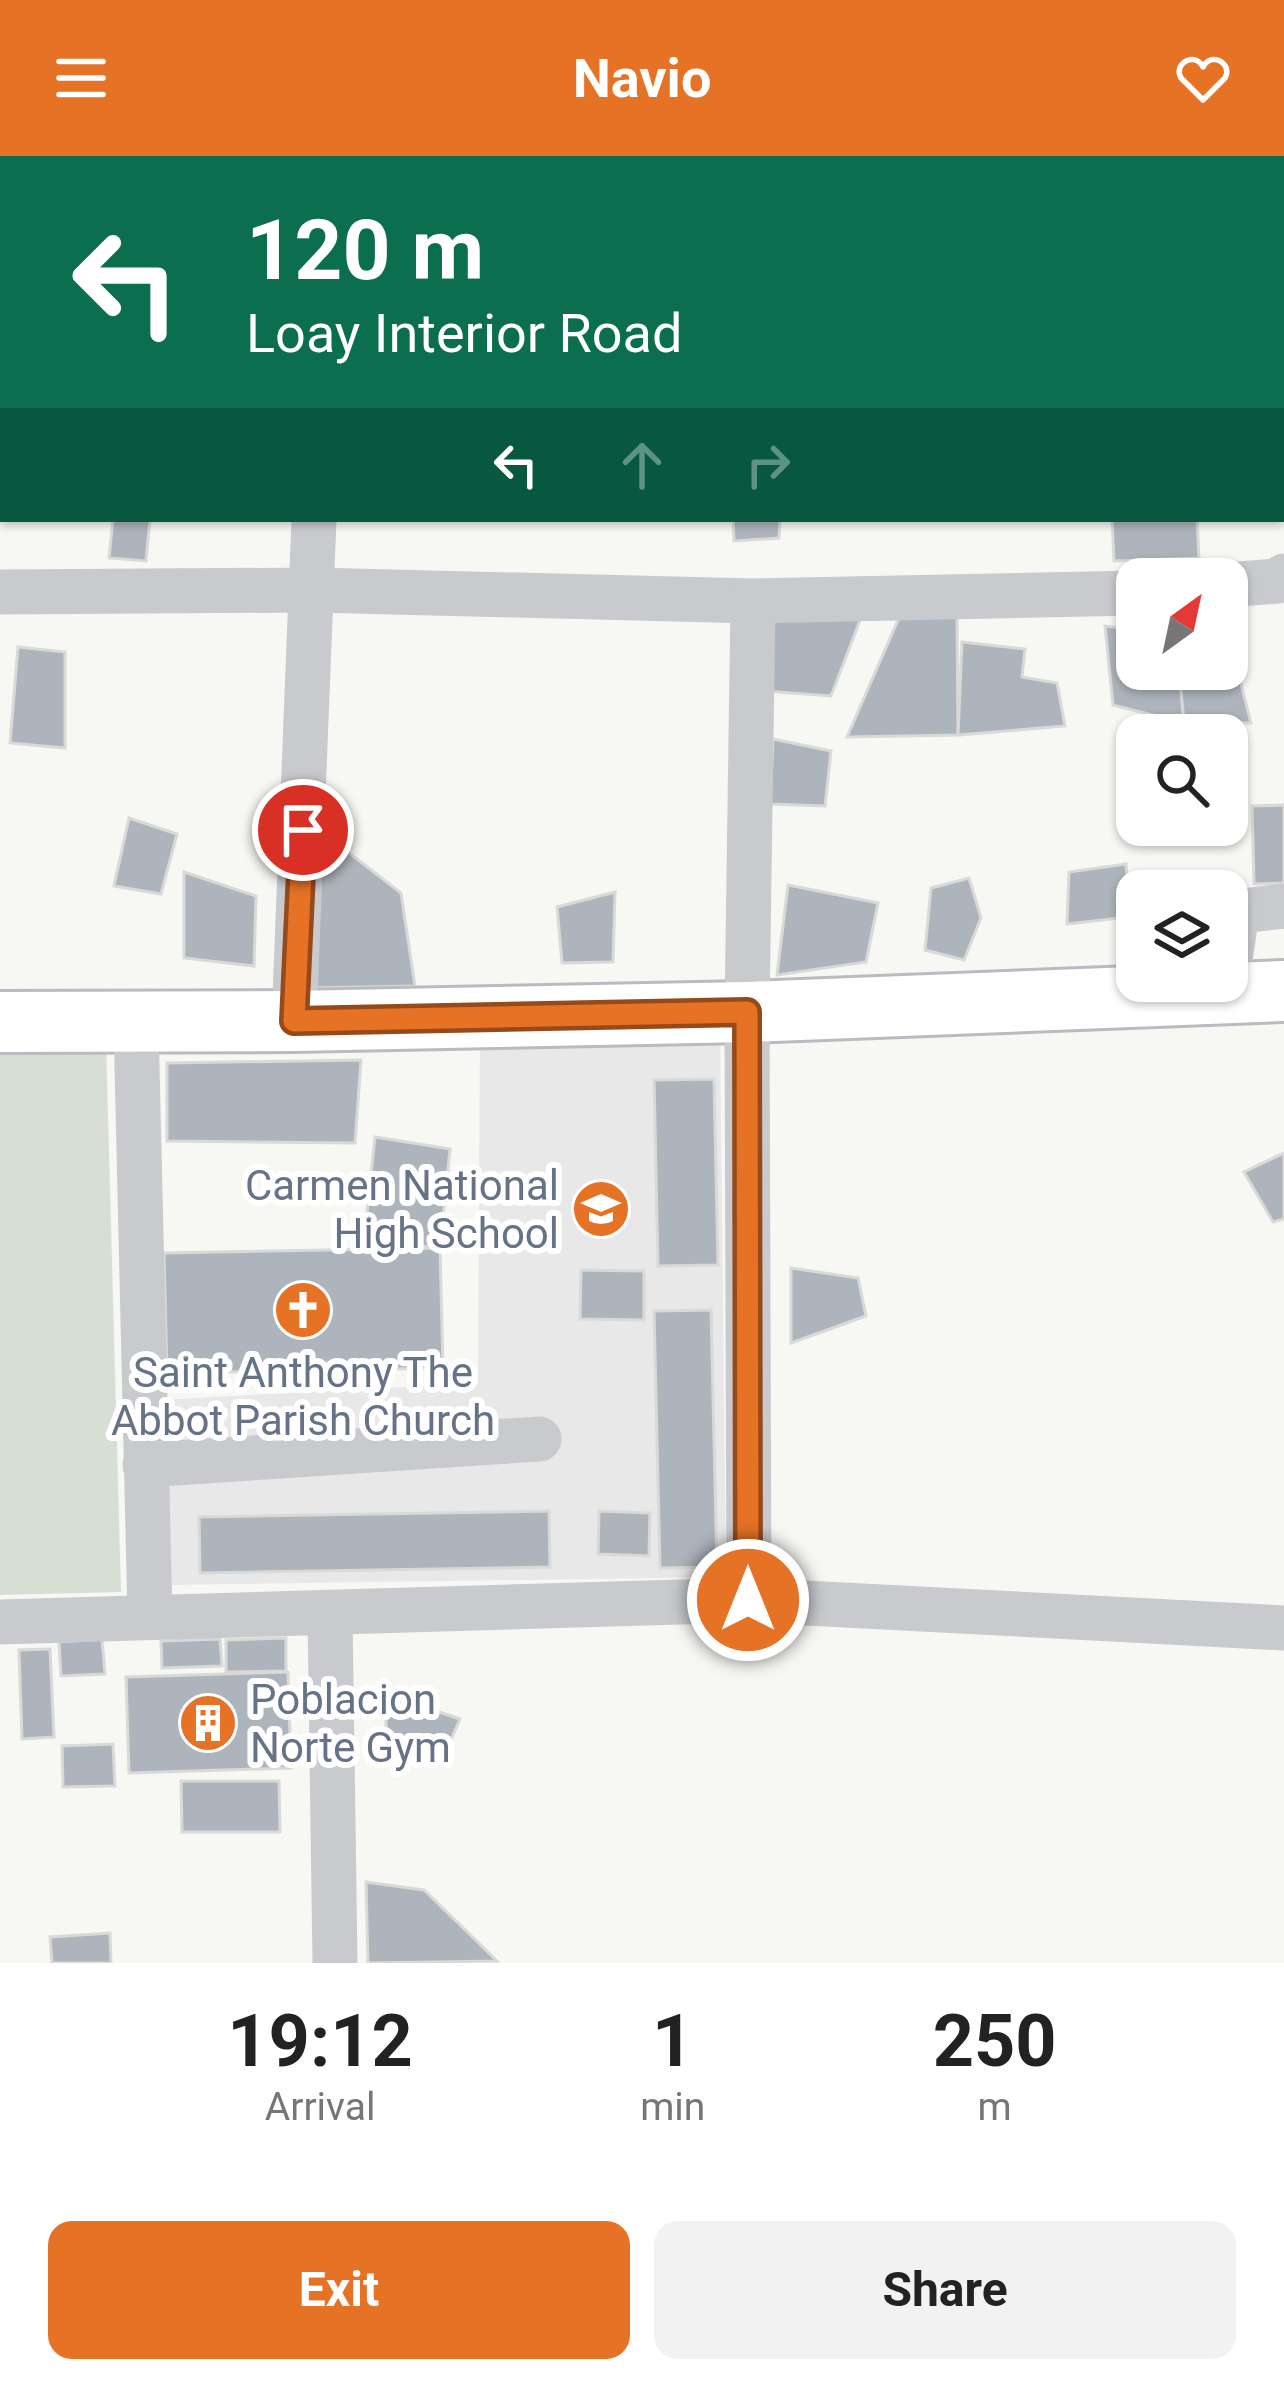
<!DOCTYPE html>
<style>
body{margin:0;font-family:Roboto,sans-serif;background:#f2f2f2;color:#222;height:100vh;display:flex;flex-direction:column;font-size:45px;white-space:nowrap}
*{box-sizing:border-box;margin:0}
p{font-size:39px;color:#767676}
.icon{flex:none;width:66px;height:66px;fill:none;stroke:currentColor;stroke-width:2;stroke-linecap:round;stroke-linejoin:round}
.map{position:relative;height:1807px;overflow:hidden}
.side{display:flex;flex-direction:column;background:#fff;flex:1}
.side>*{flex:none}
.guide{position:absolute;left:0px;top:0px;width:1284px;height:366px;box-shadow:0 3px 9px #0004;background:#0b6e4f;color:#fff;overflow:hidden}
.needle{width:78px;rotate:33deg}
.tools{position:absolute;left:1116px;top:402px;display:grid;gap:24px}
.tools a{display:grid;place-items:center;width:132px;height:132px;border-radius:24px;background:#fff;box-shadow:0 3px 9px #0004;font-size:60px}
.pin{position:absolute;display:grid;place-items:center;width:102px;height:102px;color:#fff;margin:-51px;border:6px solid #fff;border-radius:50%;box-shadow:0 3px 12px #0007}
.me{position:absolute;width:132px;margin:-66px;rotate:0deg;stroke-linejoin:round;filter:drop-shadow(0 0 9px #0008)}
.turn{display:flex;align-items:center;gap:42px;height:252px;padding:0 48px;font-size:54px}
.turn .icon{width:156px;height:156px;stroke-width:2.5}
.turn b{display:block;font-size:84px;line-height:102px}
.lanes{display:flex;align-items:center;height:114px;padding:0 48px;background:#0003;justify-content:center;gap:60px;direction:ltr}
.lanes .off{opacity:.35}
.eta{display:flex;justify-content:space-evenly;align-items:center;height:204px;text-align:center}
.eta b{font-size:72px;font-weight:700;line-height:84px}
.primary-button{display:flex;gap:24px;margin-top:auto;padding:24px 48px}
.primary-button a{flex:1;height:138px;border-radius:24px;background:#e67226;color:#fff;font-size:48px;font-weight:700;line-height:138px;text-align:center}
.primary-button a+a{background:#f2f2f2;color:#222}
header{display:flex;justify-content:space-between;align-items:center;height:156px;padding:0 48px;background:#e67226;color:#fff;font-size:54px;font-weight:700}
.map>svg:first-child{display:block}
</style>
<header><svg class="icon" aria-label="menu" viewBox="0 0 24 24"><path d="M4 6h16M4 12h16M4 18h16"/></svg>Navio<svg class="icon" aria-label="heart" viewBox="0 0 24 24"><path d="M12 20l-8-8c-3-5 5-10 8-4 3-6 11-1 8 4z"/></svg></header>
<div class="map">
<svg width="1284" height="1807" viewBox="0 0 1284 1807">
<rect width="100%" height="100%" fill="#f7f7f4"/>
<path fill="#e8e8e8" d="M720 874 726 1421 170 1429 158 1244 478 1227 480 878Z"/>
<path fill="#d7dfd5" d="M106 885 121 1436 0 1439V887Z"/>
<g fill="#aeb4bb" stroke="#d9d9d7" stroke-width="3">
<path d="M113 363H150L146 405 109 402Z"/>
<path d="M733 363H780L779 382 734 385Z"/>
<path d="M1112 363H1197L1199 402 1114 405Z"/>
<path d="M767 457 862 459 831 540 765 535Z"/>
<path d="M957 461 958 579 847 581 899 462Z"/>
<path d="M1105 470 1137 474V513H1179L1184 567 1113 549Z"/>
<path d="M962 486 1025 493 1022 521 1057 527 1065 570 958 579Z"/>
<path d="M18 491 65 496V592L10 587Z"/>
<path d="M1232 493 1251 567H1184L1179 513H1227V494Z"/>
<path d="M773 583 831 595 825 650 770 648Z"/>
<path d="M1284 649V727L1254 728 1252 650Z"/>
<path d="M129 662 177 678 161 738 114 730Z"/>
<path d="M304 662 401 737 415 830 309 832Z"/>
<path d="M1126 708 1129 761 1067 768 1069 716Z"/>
<path d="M184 716 256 740 254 810 184 802Z"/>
<path d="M969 722 981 762 964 804 925 794 931 732Z"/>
<path d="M788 729 878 747 866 806 777 819Z"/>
<path d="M615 736 613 806 562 807 557 751Z"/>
<path d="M361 904 355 987 167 985V907Z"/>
<path d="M714 923 718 1109 658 1110 654 924Z"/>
<path d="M375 981 450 993 440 1092 364 1084Z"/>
<path d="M1284 997V1063L1273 1066 1244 1016Z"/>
<path d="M440 1092 443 1212 167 1217 164 1097Z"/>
<path d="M791 1112 858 1122 866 1160 791 1187Z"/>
<path d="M581 1114 644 1115V1164L580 1163Z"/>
<path d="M711 1154 717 1411 660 1412 654 1155Z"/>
<path d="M549 1355 550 1411 200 1417 199 1361Z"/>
<path d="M599 1355 650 1357 649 1400 598 1398Z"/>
<path d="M286 1482V1515L226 1516V1484Z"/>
<path d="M102 1483 105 1518 61 1520 59 1486Z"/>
<path d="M220 1483 222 1510 162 1512 161 1485Z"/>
<path d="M50 1493 54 1581 22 1583 19 1494Z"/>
<path d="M288 1516 291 1612 129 1617 126 1521Z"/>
<path d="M386 1538 460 1563 440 1609 386 1597Z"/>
<path d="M113 1588 115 1630 63 1631 62 1590Z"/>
<path d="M181 1625H279L280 1676H182Z"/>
<path d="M366 1726 424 1734 497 1805 368 1807Z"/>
<path d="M110 1777 111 1807H52L50 1781Z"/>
</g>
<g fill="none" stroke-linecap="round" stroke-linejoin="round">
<defs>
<path id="major" d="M0 866 294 865 747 856 1284 835"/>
</defs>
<use href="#major" stroke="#b8bbc0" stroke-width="66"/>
<g stroke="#c8cace" stroke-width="45">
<path d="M313 0V3"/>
<path d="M1227 429 1277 425 1284 420"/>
<path d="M0 436 314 434 753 445 1137 437"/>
<path d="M1225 836 1235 770 1242 755 1284 750"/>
<path d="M294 865 314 363"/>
<path d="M136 867 150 1461"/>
<path d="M145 1309 539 1283"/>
<path d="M749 1444 747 856 753 445"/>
<path d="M330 1458 335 1807"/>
<path d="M0 1466 749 1444 1284 1472"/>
</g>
<use href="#major" stroke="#fff" stroke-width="60"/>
</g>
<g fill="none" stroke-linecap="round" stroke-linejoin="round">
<defs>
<path id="route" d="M303 674 294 865 747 856 748 1444"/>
</defs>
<use href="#route" stroke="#964a19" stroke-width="30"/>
<use href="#route" stroke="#e67226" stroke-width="21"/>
</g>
<defs>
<symbol id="school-disc" viewBox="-11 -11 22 22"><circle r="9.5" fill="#e67226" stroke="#fff"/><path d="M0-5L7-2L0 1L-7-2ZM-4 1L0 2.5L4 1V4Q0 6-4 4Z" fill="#fff"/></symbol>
<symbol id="church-disc" viewBox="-11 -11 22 22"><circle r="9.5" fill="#e67226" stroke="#fff"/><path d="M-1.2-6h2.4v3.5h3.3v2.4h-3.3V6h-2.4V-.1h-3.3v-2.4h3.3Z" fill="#fff"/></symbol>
<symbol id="building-disc" viewBox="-11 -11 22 22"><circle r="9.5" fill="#e67226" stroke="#fff"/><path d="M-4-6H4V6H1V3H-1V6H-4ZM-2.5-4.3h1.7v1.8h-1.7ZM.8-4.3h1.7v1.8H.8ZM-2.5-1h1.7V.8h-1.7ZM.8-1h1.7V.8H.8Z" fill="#fff"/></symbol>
</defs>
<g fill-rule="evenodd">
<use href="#school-disc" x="568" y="1020" width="66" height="66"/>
<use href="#church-disc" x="270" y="1121" width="66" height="66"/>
<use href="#building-disc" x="175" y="1534" width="66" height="66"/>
</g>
<g text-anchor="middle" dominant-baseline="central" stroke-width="12" stroke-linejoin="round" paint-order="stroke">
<g font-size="42" fill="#667286" stroke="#fff" text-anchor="end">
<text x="559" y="1029">Carmen National<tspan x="559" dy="48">High School</tspan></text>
<text x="303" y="1216" text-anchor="middle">Saint Anthony The<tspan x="303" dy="48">Abbot Parish Church</tspan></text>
<text x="250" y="1543" text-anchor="start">Poblacion<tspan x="250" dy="48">Norte Gym</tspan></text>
</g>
</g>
</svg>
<div class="tools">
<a><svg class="needle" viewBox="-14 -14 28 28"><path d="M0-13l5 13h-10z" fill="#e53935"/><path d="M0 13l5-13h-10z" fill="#767676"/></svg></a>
<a><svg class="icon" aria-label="search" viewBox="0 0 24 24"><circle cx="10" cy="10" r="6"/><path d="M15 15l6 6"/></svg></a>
<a><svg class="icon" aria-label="layers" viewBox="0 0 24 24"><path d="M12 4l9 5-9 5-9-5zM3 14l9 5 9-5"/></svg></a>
</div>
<div class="pin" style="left:303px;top:674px;background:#d93025"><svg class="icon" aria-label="arrive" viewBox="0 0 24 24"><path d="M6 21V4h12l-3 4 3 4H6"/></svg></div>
<svg class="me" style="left:748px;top:1444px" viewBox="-20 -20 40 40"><circle r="17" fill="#e67226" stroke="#fff" stroke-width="3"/><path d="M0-11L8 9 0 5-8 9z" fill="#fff"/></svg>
<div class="guide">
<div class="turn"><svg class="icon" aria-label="left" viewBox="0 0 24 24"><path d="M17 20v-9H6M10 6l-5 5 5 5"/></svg><div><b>120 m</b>Loay Interior Road</div></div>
<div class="lanes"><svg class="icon" aria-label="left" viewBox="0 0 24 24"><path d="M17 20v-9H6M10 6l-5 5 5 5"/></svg><svg class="icon off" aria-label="ahead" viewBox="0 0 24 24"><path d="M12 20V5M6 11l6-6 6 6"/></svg><svg class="icon off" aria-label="right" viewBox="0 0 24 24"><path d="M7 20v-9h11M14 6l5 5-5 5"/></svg></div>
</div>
</div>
<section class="side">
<div class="eta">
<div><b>19:12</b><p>Arrival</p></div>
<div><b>1</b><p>min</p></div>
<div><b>250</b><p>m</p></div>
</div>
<div class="primary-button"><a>Exit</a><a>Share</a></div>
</section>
